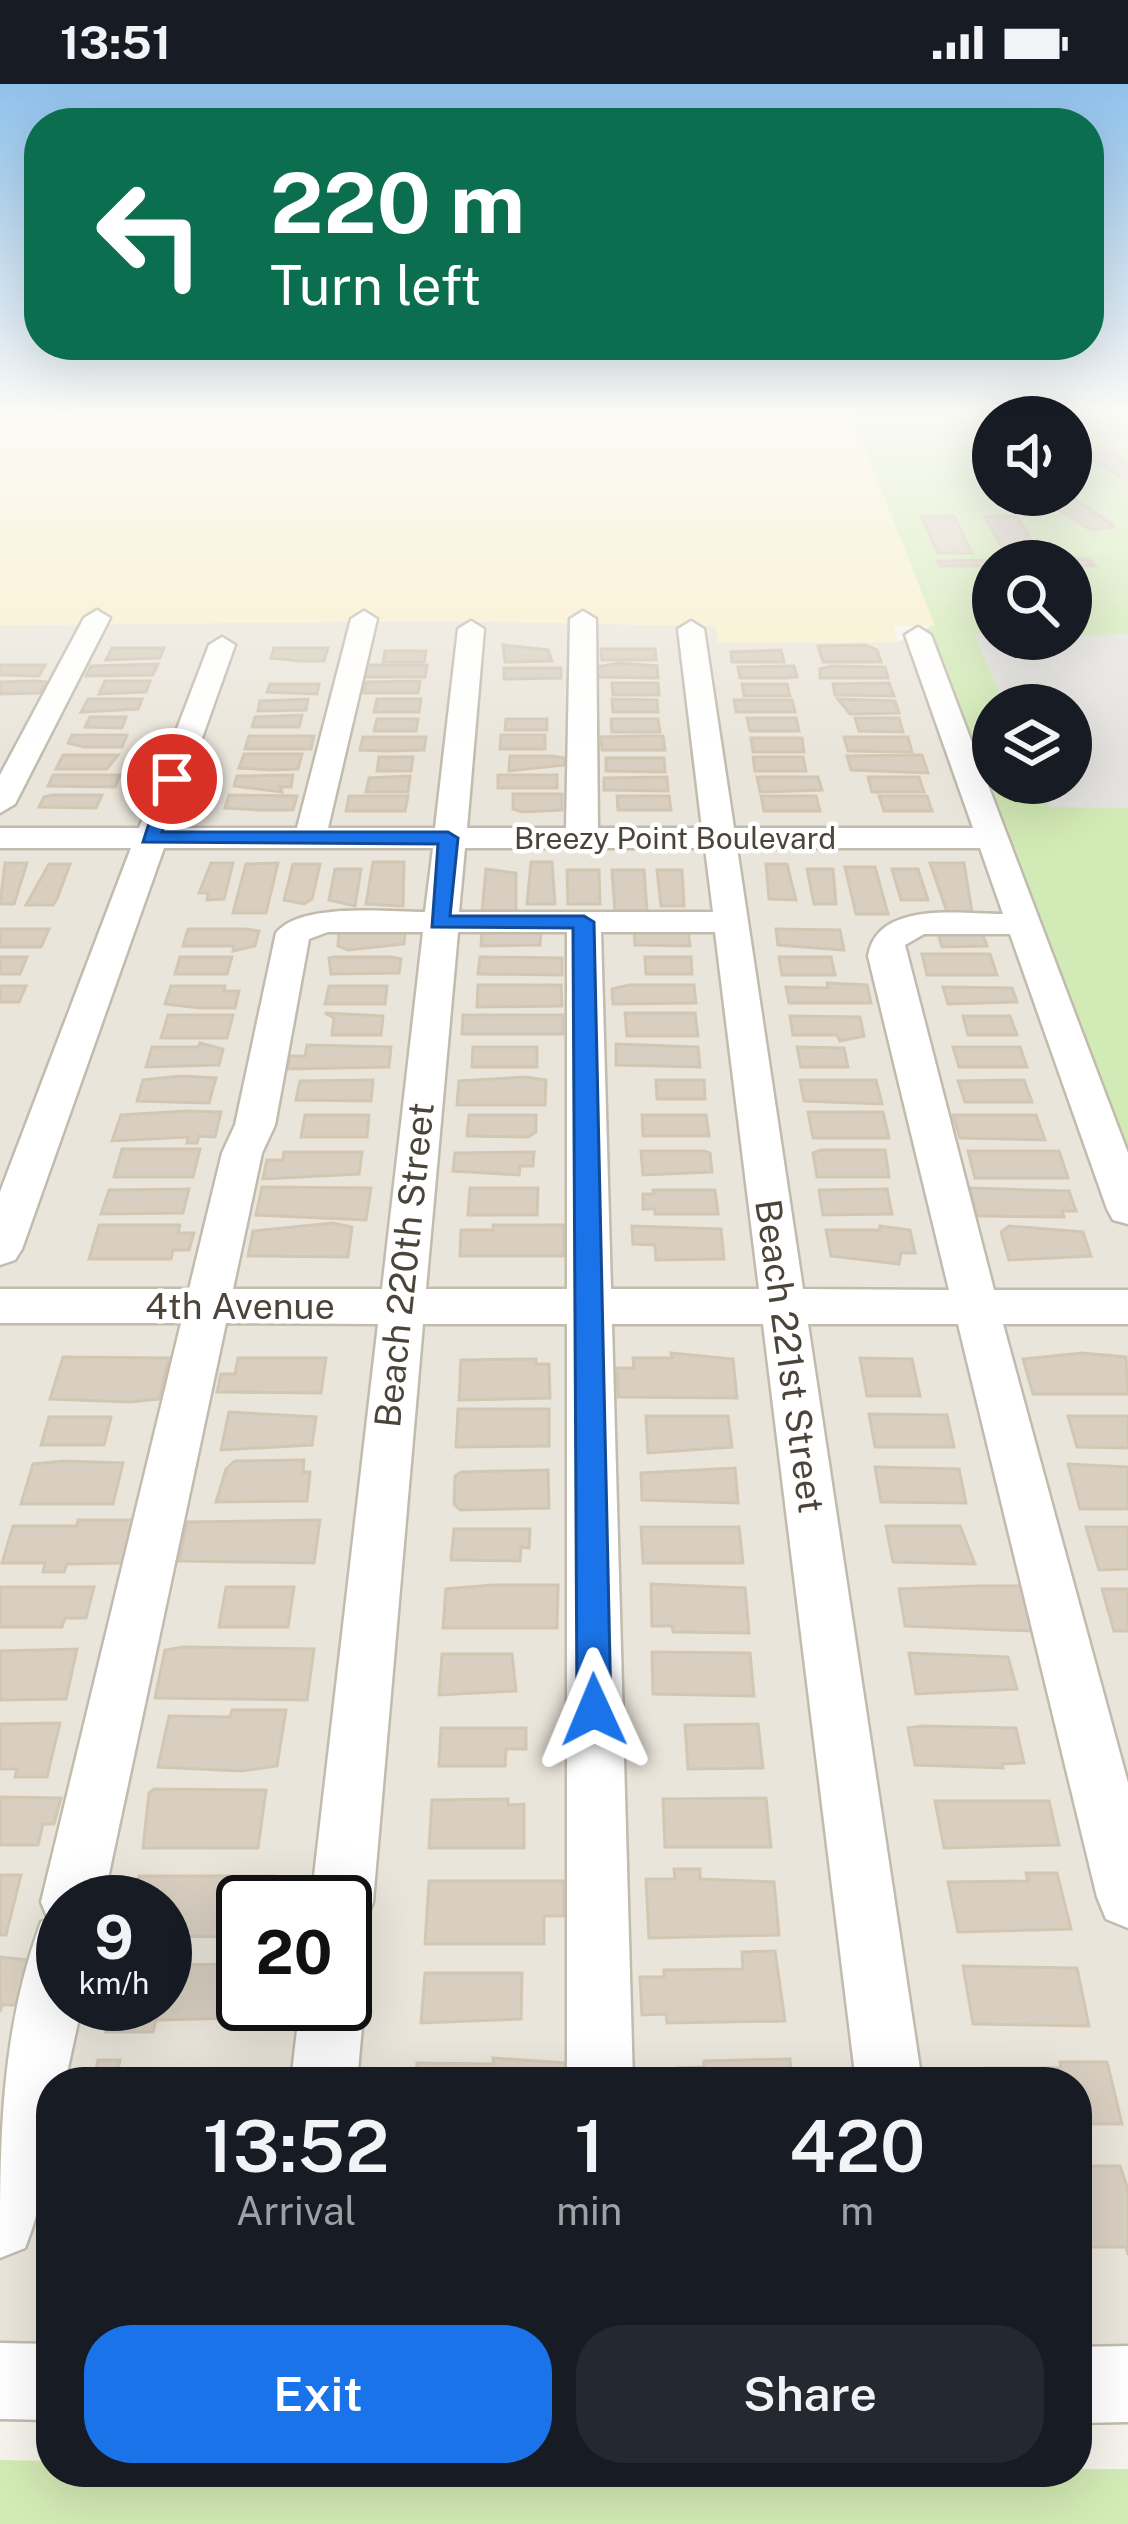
<!DOCTYPE html>
<style>
body{margin:0;font-family:"Public Sans",sans-serif;background:#242831;color:#f1f3f6;height:100vh;display:flex;flex-direction:column;font-size:45px;white-space:nowrap}
*{box-sizing:border-box;margin:0}
p{font-size:39px;color:#9ea1a6}
.icon{flex:none;width:66px;height:66px;fill:none;stroke:currentColor;stroke-width:2;stroke-linecap:round;stroke-linejoin:round}
.map{position:relative;flex:1;overflow:hidden}
.panel{position:absolute;left:36px;top:1983px;width:1056px;height:420px;display:flex;flex-direction:column;background:#171b24;border-radius:48px;box-shadow:0 12px 48px #0002}
.panel>*{flex:none}
.banner{position:absolute;left:24px;top:24px;width:1080px;height:252px;border-radius:48px;box-shadow:0 12px 48px #0002;background:#0b6e4f;color:#fff;overflow:hidden}
.tools{position:absolute;left:972px;top:312px;display:grid;gap:24px}
.tools a{display:grid;place-items:center;width:120px;height:120px;border-radius:50%;background:#171b24;box-shadow:0 12px 48px #0002;font-size:60px}
.speed{position:absolute;left:36px;top:1791px;display:flex;gap:24px;font-size:60px;font-weight:700;text-align:center}
.speed>*{display:grid;place-content:center;width:156px;height:156px;border-radius:50%;background:#171b24;box-shadow:0 12px 48px #0002;line-height:1}
.speed small{font-size:30px;font-weight:400}
.speed .limit{border:6px solid #111;border-radius:18px;background:#fff;color:#111}
.pin{position:absolute;display:grid;place-items:center;width:102px;height:102px;color:#fff;margin:-51px;border:6px solid #fff;border-radius:50%;box-shadow:0 3px 12px #0007}
.me{position:absolute;width:132px;margin:-66px;rotate:359deg;stroke-linejoin:round;filter:drop-shadow(0 0 9px #0008)}
.turn{display:flex;align-items:center;gap:42px;height:252px;padding:0 48px;font-size:54px}
.turn .icon{width:156px;height:156px;stroke-width:2.5}
.turn b{display:block;font-size:84px;line-height:102px}
.eta{display:flex;justify-content:space-evenly;align-items:center;height:204px;text-align:center}
.eta b{font-size:72px;font-weight:600;line-height:84px}
.primary-button{display:flex;gap:24px;margin-top:auto;padding:24px 48px}
.primary-button a{flex:1;height:138px;border-radius:48px;background:#1a73e8;color:#fff;font-size:48px;font-weight:600;line-height:138px;text-align:center}
.primary-button a+a{background:#242831;color:#f1f3f6}
.status{display:flex;justify-content:space-between;align-items:center;height:84px;padding:0 60px;background:#171b24;direction:ltr}
.status svg{height:33px;fill:currentColor}
.map>svg:first-child{display:block}
</style>
<div class="status"><b>13:51</b><svg viewBox="0 0 49 12"><path d="M0 12V9h3v3zM5 12V6h3v6zM10 12V3h3v9zM15 12V0h3v12zM26 1h20v11H26zM47 4h2v5h-2z"/></svg></div>
<div class="map">
<svg width="1128" height="2440" viewBox="0 0 1128 2440">
<rect width="100%" height="100%" fill="#f6f3ec"/>
<path fill="#eae5da" fill-rule="evenodd" d="M449 537 715 542 719 559 897 558 918 551 1128 1125V2265H1077V1998H51V2261H0V541ZM63 1818H165V1920H63ZM243 1818H345V1920H243Z"/>
<g fill="#d2eab5" fill-rule="evenodd">
<path d="M0 329H1128V1114L918 551 931 542 892 541ZM993 333H1071V411H993ZM993 477H1071V555H993ZM993 621H1071V699H993Z"/>
<path d="M0 2376 51 2377V2388L1128 2385V2440H0Z"/>
</g>
<path fill="#f9efc9" d="M0 329H851L935 542 893 541 898 558 719 559 715 542 449 537 0 541Z"/>
<path fill="#e5e3e0" d="M993 549V555L1128 550V724L1050 723 1039 699H1071V621H1005L974 550Z"/>
<g fill="#d8cfc1" stroke="#d3c7b4" stroke-width="3">
<path d="M1108 367 1128 379V397L1083 370Z"/>
<path d="M1068 411 1112 440 1114 443 1091 446 1042 415Z"/>
<path d="M921 432H954L972 469H938Z"/>
<path d="M1017 432 1039 469H1005L985 433Z"/>
<path d="M1089 475 1095 482 993 477V482H940L937 477Z"/>
<path d="M503 561 548 566 552 577 505 578Z"/>
<path d="M866 561 877 566 881 578H823L818 562Z"/>
<path d="M112 564H164L160 574 106 576Z"/>
<path d="M274 564H328L324 577H299L271 574Z"/>
<path d="M601 565H655L656 576H602Z"/>
<path d="M781 566 784 578H732L731 568Z"/>
<path d="M385 567H426L424 578H383Z"/>
<path d="M618 579 657 582 658 594 597 593V583Z"/>
<path d="M158 580 153 591 86 592 91 582Z"/>
<path d="M0 581H45L39 592 0 591Z"/>
<path d="M364 581H427L425 593H362Z"/>
<path d="M794 582 797 593 786 594H740L738 583Z"/>
<path d="M832 582 885 583 888 594H820V585Z"/>
<path d="M504 584H561V594L504 595Z"/>
<path d="M105 597H150L146 608 99 610Z"/>
<path d="M420 597 418 609H364L366 598Z"/>
<path d="M0 598 35 597 46 598 40 609 0 610Z"/>
<path d="M612 599H658L659 611H613Z"/>
<path d="M889 599 894 612 835 611 833 600Z"/>
<path d="M270 600H319L317 610 267 608Z"/>
<path d="M742 600H787L790 612H744Z"/>
<path d="M88 615H142L138 625 81 628Z"/>
<path d="M308 615 306 626 258 627 260 617Z"/>
<path d="M377 615H421L419 628H374Z"/>
<path d="M612 615 657 616 658 628H613Z"/>
<path d="M838 615 895 617 899 629 850 630Z"/>
<path d="M734 616H792L795 628H736Z"/>
<path d="M302 631 299 643H252L255 633Z"/>
<path d="M90 633H126L122 644 85 643Z"/>
<path d="M747 634H796L799 647H750Z"/>
<path d="M855 634H899L903 648 859 647Z"/>
<path d="M377 635H418L416 647H374Z"/>
<path d="M506 635H547V646H505Z"/>
<path d="M611 635H658L660 648H612Z"/>
<path d="M72 651H127L122 663H84L68 659Z"/>
<path d="M501 651H545V665H500Z"/>
<path d="M249 652H314L311 665H245Z"/>
<path d="M642 652H663L665 666H602L601 653Z"/>
<path d="M363 653H426L424 666 387 667 360 666Z"/>
<path d="M844 653H908L912 668 848 667Z"/>
<path d="M751 654H802L804 668H753Z"/>
<path d="M244 670H302L298 685 272 686 239 684Z"/>
<path d="M63 671H118L107 685H56Z"/>
<path d="M922 671 928 689 851 686 847 672Z"/>
<path d="M510 672H551L565 674V681L509 687Z"/>
<path d="M379 673H413L411 687H377Z"/>
<path d="M753 673H803L806 687H755Z"/>
<path d="M606 674H664L665 688 606 687Z"/>
<path d="M53 691H120L115 703 48 702Z"/>
<path d="M293 691 291 703H280L282 708 234 702 237 692Z"/>
<rect x="498" y="691" width="59" height="13"/>
<path d="M410 692 408 708H366L369 694Z"/>
<path d="M667 693 668 707 604 706V694Z"/>
<path d="M757 693H818L822 706 760 708Z"/>
<path d="M868 693H919L924 708H872Z"/>
<path d="M513 710H562V726L522 728 513 725Z"/>
<path d="M52 711H102L96 724 39 723 44 713Z"/>
<path d="M229 711 297 712 293 726H260L225 724Z"/>
<path d="M349 712H408L405 727H346Z"/>
<path d="M617 712H669L671 726H618Z"/>
<path d="M761 712H816L820 727H764Z"/>
<path d="M879 712H927L932 727H884Z"/>
<path d="M373 778H404L403 822 366 820Z"/>
<path d="M531 778H552L555 820H527Z"/>
<path d="M5 779H27L14 820H0Z"/>
<path d="M211 779H233L224 815 207 816 208 809H199Z"/>
<path d="M278 779 266 829H233L246 780Z"/>
<path d="M930 779H964L972 828H947Z"/>
<path d="M49 780H70L57 815 53 821H26Z"/>
<path d="M293 780H320L312 815 304 820 284 816Z"/>
<path d="M766 780H787L796 816 769 815Z"/>
<path d="M845 783H875L888 830H856Z"/>
<path d="M335 785H361L355 822 329 816Z"/>
<path d="M486 785 516 789V828H482Z"/>
<path d="M807 785H833L836 820H814Z"/>
<path d="M892 785H918L928 816H901Z"/>
<path d="M567 786H599L600 820H568Z"/>
<path d="M612 786H644L647 827 615 828Z"/>
<path d="M657 786H682L684 822H661Z"/>
<path d="M0 845H49L41 863H0Z"/>
<path d="M188 845H245L259 847 255 862 233 867 234 862H183Z"/>
<path d="M776 845 840 846 844 866 778 861Z"/>
<path d="M339 846 405 847 404 860 348 866 338 862Z"/>
<path d="M482 846 541 847 540 861 481 862Z"/>
<path d="M634 846H688L690 862 635 861Z"/>
<path d="M937 846H981L987 862 942 863Z"/>
<path d="M922 870H990L997 891H927Z"/>
<path d="M0 873H27L20 890H0Z"/>
<path d="M180 873H232L227 890H175Z"/>
<path d="M334 873H391L401 875 399 889 331 890 329 874Z"/>
<path d="M480 873 562 874V891L478 890Z"/>
<path d="M645 873H691L692 890H646Z"/>
<path d="M779 873H831L835 891H782Z"/>
<path d="M827 899 867 901 871 919H789L786 903 828 904Z"/>
<path d="M478 901H561L562 922 477 923Z"/>
<path d="M629 901H694L696 919 613 920 612 905Z"/>
<path d="M0 902H26L19 918H0Z"/>
<path d="M171 902H225L224 907H239L235 924H200L165 920Z"/>
<path d="M329 902H387L385 920H325Z"/>
<path d="M943 903 1012 904 1017 918 948 920Z"/>
<path d="M325 929 383 932 381 951H332L334 934Z"/>
<path d="M625 929H695L698 952H627Z"/>
<path d="M168 931H233L227 954H161Z"/>
<path d="M463 931H563V950H462Z"/>
<path d="M790 932 860 933 864 952 840 957 837 951H793Z"/>
<path d="M963 932H1010L1017 951H968Z"/>
<path d="M200 959 223 965 219 981 146 983 152 963H198Z"/>
<path d="M616 960 698 963 700 983 616 981Z"/>
<path d="M307 961 391 963 389 983 287 985 290 972H305Z"/>
<path d="M473 963H537V983H472Z"/>
<path d="M797 963 844 964 848 983H801Z"/>
<path d="M953 963H1020L1027 983H959Z"/>
<path d="M181 992 216 994 209 1019 137 1017 143 996Z"/>
<path d="M525 993 546 996 545 1021H457L459 997Z"/>
<path d="M373 996 371 1017 296 1016 300 997Z"/>
<path d="M656 996H704L705 1015H657Z"/>
<path d="M800 996H876L882 1020 804 1017Z"/>
<path d="M1024 996 1032 1018H965L958 997Z"/>
<path d="M185 1027 221 1028 215 1053 199 1052 197 1059H187L188 1053 112 1057 121 1031Z"/>
<path d="M808 1028H883L889 1054H813Z"/>
<path d="M305 1031H369L367 1053H301Z"/>
<path d="M469 1031H536V1048L528 1053 467 1052Z"/>
<path d="M642 1031H706L709 1052H643Z"/>
<path d="M953 1031H1036L1045 1056 960 1054Z"/>
<path d="M122 1065H200L193 1093H114Z"/>
<path d="M821 1066H885L889 1093H817L813 1069Z"/>
<path d="M641 1067H704L710 1069 712 1088 643 1091Z"/>
<path d="M968 1067H1059L1068 1094H975Z"/>
<path d="M284 1068H362L359 1090 263 1095 267 1076H283Z"/>
<path d="M534 1068 533 1082H520L519 1091 453 1087 455 1069Z"/>
<path d="M262 1103 371 1104 366 1136 256 1131Z"/>
<path d="M470 1104H538L537 1131H468Z"/>
<path d="M970 1104 1069 1107 1076 1127H1062L1064 1133 977 1132Z"/>
<path d="M189 1105 183 1129 101 1130 109 1106Z"/>
<path d="M887 1105 892 1130 823 1131 819 1106Z"/>
<path d="M653 1106H715L718 1130H655V1125H643V1110H654Z"/>
<path d="M332 1139 352 1143 348 1173 248 1172 253 1147Z"/>
<path d="M99 1141H180L178 1149H194L189 1166H173L171 1175H89Z"/>
<path d="M493 1141H564V1172H460L461 1146H493Z"/>
<path d="M632 1142 721 1145 724 1175 656 1176 655 1161 633 1160Z"/>
<path d="M880 1142 910 1146 915 1169H901L899 1180 831 1172 826 1146H880Z"/>
<path d="M1009 1142 1083 1148 1091 1172 1009 1176 1001 1148Z"/>
<path d="M671 1269 733 1275 737 1314 618 1313 617 1284H634L633 1274H672Z"/>
<path d="M1082 1269 1126 1273 1128 1310H1033L1023 1275Z"/>
<path d="M63 1273 169 1274 159 1315 130 1318 50 1315Z"/>
<path d="M238 1274H326L321 1309 217 1308 221 1290H235Z"/>
<path d="M860 1274 912 1275 920 1312H867Z"/>
<path d="M536 1275V1280H549L550 1314 459 1316 461 1276Z"/>
<path d="M458 1325H549V1362L456 1363Z"/>
<path d="M229 1328 316 1333 312 1361 221 1366Z"/>
<path d="M869 1330 947 1331 954 1363H875Z"/>
<path d="M646 1332H728L732 1363 648 1369Z"/>
<path d="M1068 1332H1128V1364L1077 1363Z"/>
<path d="M49 1333H111L104 1361H41Z"/>
<path d="M304 1376 303 1388H310L307 1417 216 1418 226 1385 235 1377Z"/>
<path d="M64 1377 123 1379 113 1420H21L33 1380Z"/>
<path d="M1068 1380 1128 1383V1425H1080Z"/>
<path d="M875 1383 959 1385 966 1419 881 1418Z"/>
<path d="M735 1384 738 1419 642 1416 641 1389Z"/>
<path d="M548 1386 549 1424 460 1426 454 1420 455 1392 461 1388Z"/>
<path d="M78 1436H132L123 1479 67 1480 64 1488H43L45 1479H2L13 1442H77Z"/>
<path d="M320 1436 314 1479 179 1477 187 1438Z"/>
<path d="M886 1442H960L975 1480 893 1478Z"/>
<path d="M641 1443H739L743 1479H643Z"/>
<path d="M1086 1443H1128V1485L1099 1486Z"/>
<path d="M454 1445H530L529 1464 521 1463 520 1477 451 1476Z"/>
<path d="M651 1500 745 1504 749 1549 673 1548 672 1542H652Z"/>
<path d="M492 1501H558L557 1544H443L446 1505Z"/>
<path d="M977 1502H1022L1032 1547 905 1542 899 1505Z"/>
<path d="M0 1503H94L86 1534H65L62 1543H0Z"/>
<path d="M226 1503H294L288 1543H219Z"/>
<path d="M1102 1505H1128V1547H1114Z"/>
<path d="M184 1563 314 1565 307 1616 155 1614 165 1566Z"/>
<path d="M77 1565 66 1615 0 1616V1567Z"/>
<path d="M652 1568 750 1569 754 1612 653 1610Z"/>
<path d="M909 1569 1008 1573 1017 1605 916 1610Z"/>
<path d="M442 1570H512L516 1607 439 1611Z"/>
<path d="M232 1626H286L277 1682 241 1687 158 1683 169 1632 230 1633Z"/>
<path d="M60 1639 47 1693H15L17 1685H0V1640Z"/>
<path d="M758 1640 763 1684 688 1685 685 1641Z"/>
<path d="M921 1642 1016 1644 1024 1679 1002 1680 1003 1684 915 1681 908 1644Z"/>
<path d="M441 1644H526V1665H506L505 1682H439Z"/>
<path d="M154 1705 266 1706 258 1764H143L149 1709Z"/>
<path d="M0 1713 61 1714 54 1740H43L38 1761H0Z"/>
<path d="M766 1714 771 1763H665L663 1715Z"/>
<path d="M508 1715V1721L524 1720V1764H429L432 1716Z"/>
<path d="M935 1717H1049L1059 1761 944 1764Z"/>
<path d="M674 1785H700V1795L774 1798 779 1851 649 1854 646 1795H675Z"/>
<path d="M1026 1789H1057L1071 1845 958 1848 948 1798 1028 1797Z"/>
<path d="M0 1791H21L6 1851H0Z"/>
<path d="M139 1792H273L269 1818H243V1861H235L237 1853 165 1852V1818H134Z"/>
<path d="M429 1797H564V1832H544V1860H425Z"/>
<path d="M775 1867 785 1937 667 1939 666 1930 642 1931 640 1893H664V1886L743 1885 742 1868Z"/>
<path d="M0 1873 30 1876 19 1921H2L0 1928Z"/>
<path d="M240 1880 233 1934 156 1936 153 1948H106L111 1920H165V1881Z"/>
<path d="M963 1882 1077 1884 1089 1942 973 1940Z"/>
<path d="M425 1889H522L521 1935 421 1939Z"/>
<path d="M493 1974 565 1979 568 1998H415L417 1979 494 1980Z"/>
<path d="M790 1975 792 1998H680L679 1984 704 1983V1977Z"/>
<path d="M98 1976H120L118 1985H222L220 1998H93Z"/>
<path d="M1060 1978H1107L1122 2040H1077V1998H987L984 1984H1061Z"/>
<path d="M1077 2082H1120L1128 2105V2171L1126 2163H1077Z"/>
</g>
<g fill="none" stroke-linecap="round" stroke-linejoin="round">
<defs>
<g id="minor">
<path d="M97 526 110 534 15 720 0 729V691L84 534Z"/>
<path d="M364 527 377 535 328 744H435L458 545 471 537 484 545 467 744H566L570 535 583 527 596 535 598 744H702L678 545 691 537 704 545 734 744H973L905 551 918 543 931 551 1128 1069V1140L1113 1136 1107 1125 1010 850H924L905 861 994 1206H1128V1240H1003L1128 1699V1844L1106 1835 1097 1813 958 1240H808L922 1998H856L763 1240H612L633 1998H567V1240H423L373 1818 364 1840 345 1848V1818H311L378 1240 226 1239 103 1818H63V1920H82L65 1998H51C51 2056 47 2110 25 2164L0 2174C0 2058 0 1948 41 1838L48 1835 41 1818 181 1239H0V1205H189L222 1069 235 1041 276 849C300 818 388 828 425 828L433 764H164L22 1165 15 1176 0 1181V1108L131 764H0V744H139L209 561 222 553 235 561 170 744H297L351 535ZM465 764H705L713 828H459ZM737 764H980L1003 830C961 830 877 816 868 872L949 1206 803 1205ZM328 848H423L382 1205H233L262 1069 275 1041 309 855ZM458 848H567V1205H426ZM601 848H715L759 1205H611Z"/>
<path d="M345 1893 355 1897 364 1920 357 1998H291L300 1920H345Z"/>
<path d="M0 2259 51 2260V2336L0 2335Z"/>
<path d="M1128 2262V2338L1077 2339V2263Z"/>
</g>
</defs>
<use href="#minor" stroke="#c2bbae" stroke-width="5"/>
<use href="#minor" fill="#fff" fill-rule="evenodd"/>
</g>
<linearGradient id="sky" x2="0" y2="1"><stop stop-color="#8fc1ec"/><stop offset="0.49" stop-color="#fbfaf6"/><stop offset="1" stop-color="#fbfaf6" stop-opacity="0"/></linearGradient>
<rect width="1128" height="671" fill="url(#sky)"/>
<path fill="#1a73e8" stroke="#114b97" stroke-width="3" d="M172 690 181 695 162 748H448L458 754 450 832H584L594 838 611 1626 606 1638 594 1642 582 1638 577 1626 573 844 432 843 438 760 143 758 163 695Z"/>
<g text-anchor="middle" dominant-baseline="central" stroke-width="9" stroke-linejoin="round" paint-order="stroke">
<g font-size="30" fill="#4b4439" stroke="#fff">
<text x="675" y="754">Breezy Point Boulevard</text>
</g>
<g font-size="36" fill="#4b4439" stroke="#fff">
<text transform="translate(404 1181) rotate(-84)">Beach 220th Street</text>
<text x="240" y="1222">4th Avenue</text>
<text transform="translate(790 1272) rotate(82)">Beach 221st Street</text>
</g>
</g>
</svg>
<div class="tools">
<a><svg class="icon" aria-label="sound" viewBox="0 0 24 24"><path d="M4 9h4l5-4v14l-5-4H4zM17 9q2 3 0 6"/></svg></a>
<a><svg class="icon" aria-label="search" viewBox="0 0 24 24"><circle cx="10" cy="10" r="6"/><path d="M15 15l6 6"/></svg></a>
<a><svg class="icon" aria-label="layers" viewBox="0 0 24 24"><path d="M12 4l9 5-9 5-9-5zM3 14l9 5 9-5"/></svg></a>
</div>
<div class="speed"><div>9<small>km/h</small></div><div class="limit">20</div></div>
<div class="pin" style="left:172px;top:695px;background:#d93025"><svg class="icon" aria-label="arrive" viewBox="0 0 24 24"><path d="M6 21V4h12l-3 4 3 4H6"/></svg></div>
<svg class="me" style="left:594px;top:1626px" viewBox="-20 -20 40 40"><path d="M0-17L14 15 0 8-14 15z" fill="#1a73e8" stroke="#fff" stroke-width="4"/></svg>
<div class="banner">
<div class="turn"><svg class="icon" aria-label="left" viewBox="0 0 24 24"><path d="M17 20v-9H6M10 6l-5 5 5 5"/></svg><div><b>220 m</b>Turn left</div></div>
</div>
<section class="panel">
<div class="eta">
<div><b>13:52</b><p>Arrival</p></div>
<div><b>1</b><p>min</p></div>
<div><b>420</b><p>m</p></div>
</div>
<div class="primary-button"><a>Exit</a><a>Share</a></div>
</section>
</div>
